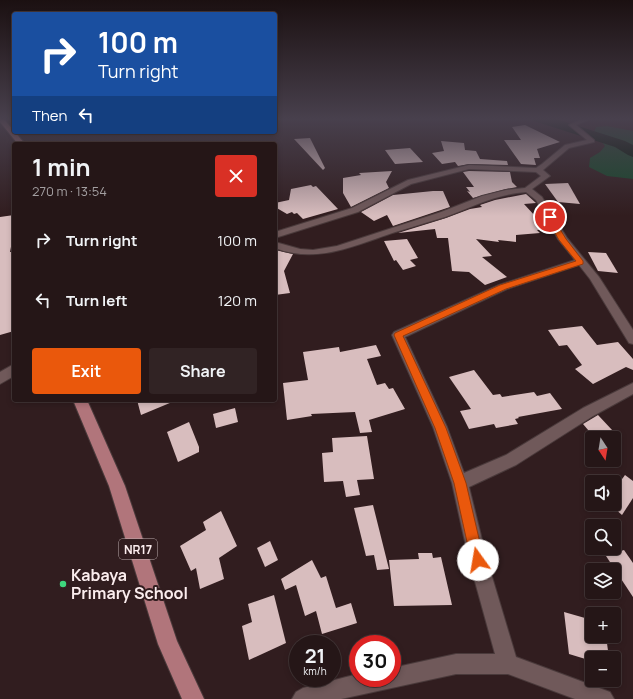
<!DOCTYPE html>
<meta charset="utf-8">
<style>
body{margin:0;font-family:Manrope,sans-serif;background:#312324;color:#f1f3f6;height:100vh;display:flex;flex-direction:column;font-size:15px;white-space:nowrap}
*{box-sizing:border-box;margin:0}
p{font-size:13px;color:#a39fa1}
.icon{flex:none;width:22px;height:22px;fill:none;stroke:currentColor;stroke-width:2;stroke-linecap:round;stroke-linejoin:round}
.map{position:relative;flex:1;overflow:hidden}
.details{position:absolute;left:12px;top:142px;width:265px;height:260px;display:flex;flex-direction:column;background:#251617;border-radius:4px;box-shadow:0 2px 6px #0003,0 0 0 1px #423536}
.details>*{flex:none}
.guide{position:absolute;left:12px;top:12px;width:265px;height:122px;border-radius:4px;box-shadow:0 2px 6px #0003,0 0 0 1px #423536;background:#1a4fa0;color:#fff;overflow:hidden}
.needle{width:26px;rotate:168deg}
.controls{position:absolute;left:585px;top:431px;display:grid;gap:8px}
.controls a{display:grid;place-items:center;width:36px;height:36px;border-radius:4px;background:#251617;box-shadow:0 2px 6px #0003,0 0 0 1px #423536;font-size:20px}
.speed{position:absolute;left:289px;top:635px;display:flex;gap:8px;font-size:20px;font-weight:700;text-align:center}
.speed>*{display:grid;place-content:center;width:52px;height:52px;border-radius:50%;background:#251617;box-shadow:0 2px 6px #0003,0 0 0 1px #423536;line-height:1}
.speed small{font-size:10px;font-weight:400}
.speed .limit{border:6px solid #d22;background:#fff;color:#111}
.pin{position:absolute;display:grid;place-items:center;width:34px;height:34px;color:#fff;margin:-17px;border:2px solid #fff;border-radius:50%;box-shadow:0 1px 4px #0007}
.me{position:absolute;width:44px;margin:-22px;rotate:347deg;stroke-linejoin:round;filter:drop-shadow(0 0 3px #0008)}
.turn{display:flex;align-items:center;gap:14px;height:84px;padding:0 20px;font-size:18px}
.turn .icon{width:52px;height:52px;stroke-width:2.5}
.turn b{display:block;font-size:28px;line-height:34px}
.then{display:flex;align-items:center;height:38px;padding:0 20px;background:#0003;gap:8px;font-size:15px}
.round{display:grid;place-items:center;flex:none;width:42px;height:42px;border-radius:4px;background:#312324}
.head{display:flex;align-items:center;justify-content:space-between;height:68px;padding:0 20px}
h1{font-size:24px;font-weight:700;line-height:30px}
.primary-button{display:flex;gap:8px;margin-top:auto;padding:8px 20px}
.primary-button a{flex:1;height:46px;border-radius:4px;background:#ea580c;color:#fff;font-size:16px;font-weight:700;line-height:46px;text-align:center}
.primary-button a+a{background:#312324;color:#f1f3f6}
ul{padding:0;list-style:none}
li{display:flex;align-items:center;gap:12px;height:60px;padding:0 20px}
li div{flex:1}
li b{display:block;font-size:15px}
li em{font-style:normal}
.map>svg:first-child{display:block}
</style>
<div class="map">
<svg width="633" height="699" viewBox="0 0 633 699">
<rect width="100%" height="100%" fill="#311d1f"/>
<path fill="#154829" d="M607 126 633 131V179L607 176 589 167 590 158 600 152 605 146 594 132 596 127Z"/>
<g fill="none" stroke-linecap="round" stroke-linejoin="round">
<path fill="#001506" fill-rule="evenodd" d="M532 118H553L625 141 633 145V157L628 155 615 147 534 121Z"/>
</g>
<g fill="#d8bdbe">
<path d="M525 125 560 142 537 149 540 158H534L536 165 521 164 504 140H521L512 127Z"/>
<path d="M310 138 325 168 323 170 294 139Z"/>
<path d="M441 141 464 143 465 150 476 151 480 159 507 161 508 165 469 164 458 166 455 162 442 164 432 153 444 151Z"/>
<path d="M410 148 423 162 395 164 385 150Z"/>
<path d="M392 171 386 182 389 188 351 207 343 193V178L361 175 359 173Z"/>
<path d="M469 171 510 172 512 182 517 187 506 189 473 198 467 191 470 192 466 187H474L463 172Z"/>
<path d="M568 183 580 204 558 202 545 184Z"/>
<path d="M311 185 313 187 316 186 338 209 303 219 297 213 294 214 292 212 287 214 275 207V203L289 200 291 189Z"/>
<path d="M433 191H443L450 207 393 226 387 215 374 221 361 212 393 195Z"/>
<path d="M526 194 536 203 524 204 547 229 537 230 540 233 516 235V242L498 240 499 242 476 239 492 256 482 257 507 277 485 285 469 272 452 271 448 238H437L435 229 398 233 446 218 470 209 482 207 480 205 495 200Z"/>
<path d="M14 215V231L10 252H14V331L0 335V217Z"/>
<path d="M407 239 418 258 410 260 416 266 403 270 396 260 394 261 384 241Z"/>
<path d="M275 250 293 254 284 271 290 293 275 295Z"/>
<path d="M588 252 606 253 618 273 598 271Z"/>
<path d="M582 326 597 345 618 342 633 359V370L626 367 593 384 575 369 582 365 567 345 559 346 548 330Z"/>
<path d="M376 345 381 356 367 359 377 385 385 383 389 389 393 388 405 409 369 420 372 432 360 433 355 412 311 414 312 416 287 420 283 383 308 380 303 352 339 347 340 352Z"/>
<path d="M474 370 493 395 500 394 502 397 534 392 537 396 550 393 562 409 518 417 519 418 515 419 518 424 496 428 494 424 469 429 460 411 471 409 449 377Z"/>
<path d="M137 400H177L141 415Z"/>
<path d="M235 408 238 422 216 428 213 414Z"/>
<path d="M598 415 613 431 594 437 583 424Z"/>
<path d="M189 422 199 447V452L178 462 167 432Z"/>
<path d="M367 436 374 479 357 480 360 495 346 497 343 481 324 482 322 453 333 452 332 438Z"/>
<path d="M625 475 633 481V498L622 515 614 508V490Z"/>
<path d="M373 505 389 569 377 570 374 555 366 556 354 508Z"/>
<path d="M221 511 237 546 219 558 224 579 200 589 196 568 191 571 180 546 206 530 203 522Z"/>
<path d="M270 541 278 560 265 567 257 548Z"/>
<path d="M624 550 633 563V597L606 556Z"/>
<path d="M418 553H432L433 558 441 557 452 605 394 606 389 560 419 559Z"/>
<path d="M312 560 321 578 326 576 336 608 351 603 357 623 322 634 316 611 305 616 296 585 285 590 281 579Z"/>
<path d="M274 595 286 643 249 660 242 626 252 622 248 604Z"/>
<path d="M564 612 592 620V636H606L609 658H592V661L569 654Z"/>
</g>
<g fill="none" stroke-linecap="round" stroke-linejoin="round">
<defs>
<g id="street">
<path d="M584 118H593L576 125 594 140V142L569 148 543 170 550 176 532 189 542 197 567 238 599 277 633 330V344L629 343 590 279 579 265 507 289 405 337 447 427 464 473 506 455 583 408 633 383V394L593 416 516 465 469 487 487 560 516 657 610 692 614 699H575L508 674H456L341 699H292L296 692 303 688 358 674V678H392V668L456 654H495L469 560 452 483 433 427 392 335 394 332 499 285 575 260 558 239 536 200 526 192C497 194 472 207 445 217 423 224 400 230 378 238 344 250 311 262 275 248V242L300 249 313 250 337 246 441 212 482 196 506 190 525 188 541 176 536 172 469 169 411 184 358 212 275 238V232L352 208 408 180 469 165 536 168 542 164 565 145 587 140 569 125Z"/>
<path d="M14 364V376L0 384V372Z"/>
</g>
<g id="primary">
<path d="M0 118H3L25 144H18L0 122Z"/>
<path d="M73 400H87L125 486 177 641 204 699H182L158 644 109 486Z"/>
</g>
</defs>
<use href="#street" stroke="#4a3a3b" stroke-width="2"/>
<use href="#primary" stroke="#4a3a3b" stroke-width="2"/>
<use href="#street" fill="#70595a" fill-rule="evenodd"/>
<use href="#primary" fill="#b1757b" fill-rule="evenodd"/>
</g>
<linearGradient id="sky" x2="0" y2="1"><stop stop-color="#1b1011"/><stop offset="0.55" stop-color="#48404d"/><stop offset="1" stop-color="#48404d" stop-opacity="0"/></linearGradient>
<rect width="633" height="216" fill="url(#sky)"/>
<path fill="#ea580c" stroke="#983908" d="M550 215 552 216 566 239 583 261V264L506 289 403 336 446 428 466 483 484 560 482 565 478 567 473 565 471 560 454 483 435 428 394 335 395 333 500 285 576 261 559 240 546 217Z"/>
<circle fill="#3ed77d" stroke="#311d1f" stroke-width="1.5" cx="63" cy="584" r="4"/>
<g text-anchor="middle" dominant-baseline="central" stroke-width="4" stroke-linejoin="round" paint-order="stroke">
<rect fill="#311d1f" stroke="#beafb0" stroke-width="1" x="119" y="539" width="38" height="20" rx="3"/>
<g font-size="12" font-weight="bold" fill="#fbedee">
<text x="138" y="549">NR17</text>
</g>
<g font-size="16" font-weight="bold" fill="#fbedee" stroke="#311d1f" text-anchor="start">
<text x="71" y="575">Kabaya<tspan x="71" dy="18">Primary School</tspan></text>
</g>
</g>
</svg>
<div class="controls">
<a><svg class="needle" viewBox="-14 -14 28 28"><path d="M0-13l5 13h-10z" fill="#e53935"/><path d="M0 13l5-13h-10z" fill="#a39fa1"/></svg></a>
<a><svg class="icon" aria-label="sound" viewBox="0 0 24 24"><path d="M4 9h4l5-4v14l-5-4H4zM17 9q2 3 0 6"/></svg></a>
<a><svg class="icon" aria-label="search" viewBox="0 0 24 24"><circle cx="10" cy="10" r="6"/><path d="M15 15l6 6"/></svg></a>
<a><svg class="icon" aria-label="layers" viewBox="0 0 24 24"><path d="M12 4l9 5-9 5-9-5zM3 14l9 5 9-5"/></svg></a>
<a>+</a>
<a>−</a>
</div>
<div class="speed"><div>21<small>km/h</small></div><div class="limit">30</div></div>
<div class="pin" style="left:550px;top:217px;background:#d93025"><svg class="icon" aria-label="arrive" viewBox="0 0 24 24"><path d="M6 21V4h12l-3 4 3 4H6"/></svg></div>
<svg class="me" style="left:478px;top:560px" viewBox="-20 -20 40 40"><circle r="19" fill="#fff"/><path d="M0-13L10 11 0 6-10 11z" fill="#ea580c"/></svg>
<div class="guide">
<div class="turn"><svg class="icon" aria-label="right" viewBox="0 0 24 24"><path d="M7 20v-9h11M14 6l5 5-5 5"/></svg><div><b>100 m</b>Turn right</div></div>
<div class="then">Then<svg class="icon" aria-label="left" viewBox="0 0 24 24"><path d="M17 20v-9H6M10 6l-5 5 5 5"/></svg></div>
</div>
<section class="details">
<div class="head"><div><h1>1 min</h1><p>270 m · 13:54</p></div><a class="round" style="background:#d93025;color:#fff"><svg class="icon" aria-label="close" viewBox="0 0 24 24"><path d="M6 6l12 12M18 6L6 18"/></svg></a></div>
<ul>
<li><svg class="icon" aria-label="right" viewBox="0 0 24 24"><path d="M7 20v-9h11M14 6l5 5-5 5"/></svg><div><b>Turn right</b></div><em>100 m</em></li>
<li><svg class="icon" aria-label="left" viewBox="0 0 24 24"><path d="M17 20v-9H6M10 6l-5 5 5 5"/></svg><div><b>Turn left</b></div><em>120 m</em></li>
</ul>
<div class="primary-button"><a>Exit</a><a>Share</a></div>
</section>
</div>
